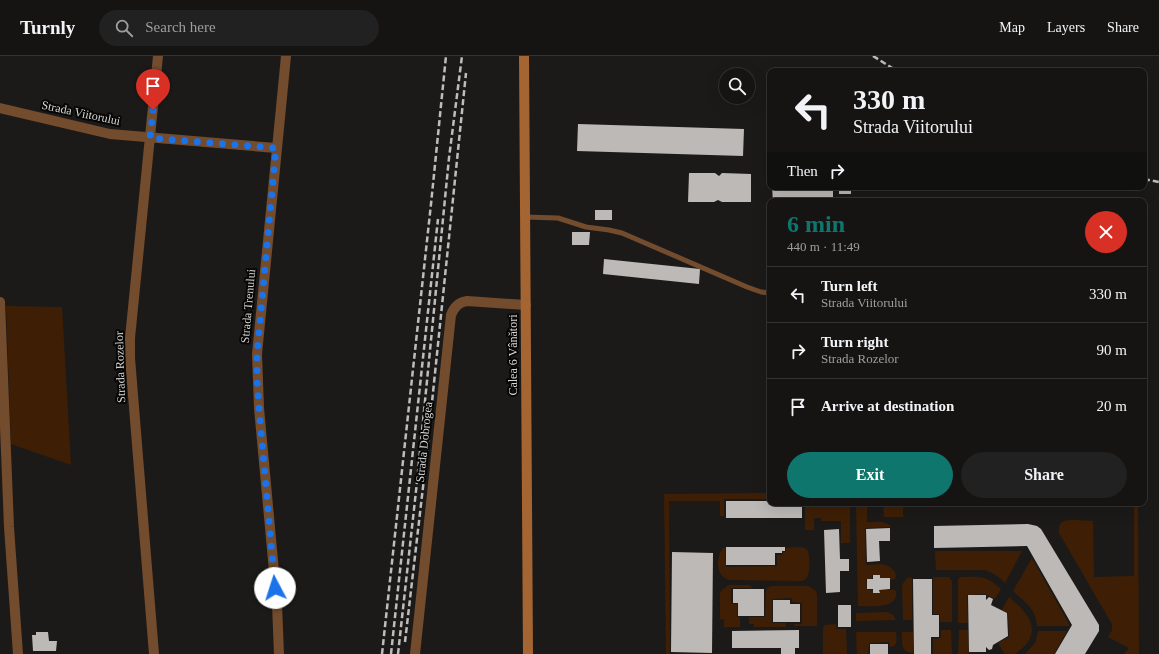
<!DOCTYPE html>
<meta charset="utf-8">
<style>
body{margin:0;font-family:"Times New Roman",serif;background:#222121;color:#f1f3f6;height:100vh;display:flex;flex-direction:column;font-size:15px;white-space:nowrap}
*{box-sizing:border-box;margin:0}
p{font-size:13px;color:#9d9ea0}
.icon{flex:none;width:22px;height:22px;fill:none;stroke:currentColor;stroke-width:2;stroke-linecap:round;stroke-linejoin:round}
.map{position:relative;flex:1;overflow:hidden}
.drawer{position:absolute;left:767px;top:142px;width:380px;height:308px;display:flex;flex-direction:column;background:#151413;border-radius:8px;box-shadow:0 4px 16px #0002,0 0 0 1px #343333}
.drawer>*{flex:none}
.banner{position:absolute;left:767px;top:12px;width:380px;height:122px;border-radius:8px;box-shadow:0 4px 16px #0002,0 0 0 1px #343333;background:#151413;color:#f1f3f6;overflow:hidden}
.fabs{position:absolute;left:719px;top:12px;display:grid;gap:8px}
.fabs a{display:grid;place-items:center;width:36px;height:36px;border-radius:50%;background:#151413;box-shadow:0 4px 16px #0002,0 0 0 1px #343333;font-size:20px}
.pin{position:absolute;display:grid;place-items:center;width:34px;height:34px;color:#fff;margin:-41px -17px;border-radius:50% 50% 50% 0;rotate:-45deg;box-shadow:0 0 4px #0007}
.pin .icon{rotate:45deg}
.me{position:absolute;width:44px;margin:-22px;rotate:355deg;stroke-linejoin:round;filter:drop-shadow(0 0 3px #0008)}
.turn{display:flex;align-items:center;gap:14px;height:84px;padding:0 20px;font-size:18px}
.turn .icon{width:52px;height:52px;stroke-width:2.5}
.turn b{display:block;font-size:28px;line-height:34px}
.then{display:flex;align-items:center;height:38px;padding:0 20px;background:#0003;gap:8px;font-size:15px}
.round{display:grid;place-items:center;flex:none;width:42px;height:42px;border-radius:21px;background:#222121}
.headline{display:flex;align-items:center;justify-content:space-between;height:68px;padding:0 20px}
h1{font-size:24px;font-weight:700;line-height:30px;color:#0f766e}
.button{display:flex;gap:8px;margin-top:auto;padding:8px 20px}
.button a{flex:1;height:46px;border-radius:24px;background:#0f766e;color:#fff;font-size:16px;font-weight:700;line-height:46px;text-align:center}
.button a+a{background:#222121;color:#f1f3f6}
ul{padding:0;list-style:none}
li{display:flex;align-items:center;gap:12px;height:56px;padding:0 20px;border-top:1px solid #343333}
li div{flex:1}
li b{display:block;font-size:15px}
li em{font-style:normal}
header{display:flex;align-items:center;gap:24px;box-sizing:border-box;height:56px;padding:0 20px;background:#151413;border-bottom:1px solid #343333}
header strong{font-size:19px}
nav{display:flex;gap:22px;margin-inline-start:auto;font-size:14px}
.search{width:280px;height:36px;background:#222121;display:flex;align-items:center;gap:10px;box-sizing:border-box;padding:0 14px;border-radius:22px;color:#9d9ea0;font-size:15px}
.map>svg:first-child{display:block}
</style>
<header>
<strong>Turnly</strong>
<div class="search"><svg class="icon" aria-label="search" viewBox="0 0 24 24"><circle cx="10" cy="10" r="6"/><path d="M15 15l6 6"/></svg>Search here</div>
<nav><a>Map</a><a>Layers</a><a>Share</a></nav>
</header>
<div class="map">
<svg width="1159" height="598" viewBox="0 0 1159 598">
<rect width="100%" height="100%" fill="#1c1a19"/>
<g fill="#3e1f05">
<path d="M6 250 62 251 71 409 11 388Z"/>
<path d="M770 437V443H724V460H720V445H669L670 598H666L664 438Z"/>
<path d="M805 447H850V487H841V465H821V462H814V474H805Z"/>
<path d="M856 447H903V461H884L883 450H867V466C875 466 886 464 891 471L865 472 866 509C872 509 880 507 885 509 892 511 898 517 895 523L890 524V522H880V519H872V523H866L867 534H872L873 537H880V534H894L896 535C899 554 870 550 858 550Z"/>
<path d="M1092 447H1138L1139 598H1124L1129 592 1108 581 1112 574V568L1059 477C1059 474 1058 470 1061 467 1065 462 1086 465 1093 465L1094 521 1134 520V449H1092Z"/>
<path d="M723 492H725L726 511 777 510V499H782L783 496H786V492C792 492 803 489 807 494 810 497 810 515 808 519 807 522 805 524 802 525L729 524C716 520 715 502 723 492Z"/>
<path d="M935 495H1022L1005 527C999 521 994 517 985 514H936Z"/>
<path d="M1032 502 1070 570H1037C1037 554 1024 545 1013 535Z"/>
<path d="M910 521 912 522V564H903L902 529 906 523Z"/>
<path d="M933 521H949L952 525V566H940V558H933Z"/>
<path d="M960 521C981 521 984 518 1001 533L995 543 985 538 967 539 968 567H958V524Z"/>
<path d="M729 529H749L753 532H731V548H737V561H740V571H724V564L720 563V537L722 534Z"/>
<path d="M771 530H808L815 534 817 538V570H794V568H802V547L792 546V542L772 543V567H786V571H754V568H749V561H765L766 535 767 532Z"/>
<path d="M1009 541C1021 552 1039 566 1029 584 1026 590 1020 594 1015 598H1005L998 587 1009 581 1008 557 1002 554Z"/>
<path d="M887 556 893 559 896 564 856 565V557Z"/>
<path d="M836 568 837 573H846L847 598H823V572L825 569Z"/>
<path d="M941 574H951L952 598H933V583L941 582Z"/>
<path d="M959 574H968L969 598H958Z"/>
<path d="M1038 575H1067L1054 598H1025L1035 587Z"/>
<path d="M856 576H896C897 582 898 591 890 591L889 586 869 587 868 598H857Z"/>
<path d="M902 576H913V597C900 596 902 586 902 576Z"/>
</g>
<g fill="#bcb9b6">
<path d="M578 68 744 73 743 100 577 95Z"/>
<path d="M689 117H715L719 120 722 117 751 118V146H722L718 144 714 146H688Z"/>
<path d="M772 131H833V145H773Z"/>
<rect x="839" y="131" width="12" height="7"/>
<rect x="595" y="154" width="17" height="10"/>
<path d="M572 176H590L589 189H572Z"/>
<path d="M604 203 700 213 699 228 603 218Z"/>
<path d="M726 445H770V447H802V462H726Z"/>
<path d="M1028 468 1037 470 1041 473 1099 569V575L1085 598H1055L1072 569 1027 490 934 492V470Z"/>
<path d="M890 472V485H879L880 505 867 506 866 473Z"/>
<path d="M839 473 840 503H849V515H840V536L826 537 824 474Z"/>
<path d="M726 491H785V495H782V497H775V509H726Z"/>
<path d="M672 496 713 497 712 597 671 596Z"/>
<path d="M873 519H880V522H890V533L879 534 880 537H873V533H867V523H873Z"/>
<path d="M913 523H932V559H939V581H931V598H914Z"/>
<path d="M733 533H764V560H738V547H733Z"/>
<path d="M968 539H986V544L989 541 993 543 991 549 1007 557 1008 580 993 589 992 593 989 594 986 591V596H969Z"/>
<path d="M773 544H790V548H800V566H773Z"/>
<rect x="838" y="549" width="13" height="22"/>
<path d="M799 574V592H795V598H781V592H732V575Z"/>
<path d="M36 576H48L49 585H57L56 595H33L32 579H36Z"/>
<rect x="870" y="588" width="18" height="10"/>
</g>
<g fill="none" stroke-linecap="round" stroke-linejoin="round">
<path stroke="#734b2d" stroke-width="5" d="M525 161 558 162 586 171 609 174 622 177 747 231 761 236 770 237"/>
<g stroke="#734b2d" stroke-width="10">
<path d="M0 52 110 78 276 92"/>
<path d="M0 246 9 471 18 598"/>
<path d="M154 598 130 302V282L158 0"/>
<path d="M279 598 277 548 259 352 257 298 286 0"/>
<path d="M415 598 451 259C454 251 459 246 467 245L526 249"/>
</g>
<path stroke="#a56533" stroke-width="10" d="M524 0 528 598"/>
<g stroke="#bfbdbc" stroke-width="2.5" stroke-dasharray="6 3" stroke-linecap="butt">
<path d="M873 0 897 15"/>
<path d="M1144 123 1159 126"/>
<path d="M405 586 425 414 466 17"/>
<path d="M382 598 431 148 446 0"/>
<path d="M391 598 438 163"/>
<path d="M398 598 417 426 449 102 462 0"/>
</g>
</g>
<g fill="none" stroke-linecap="round" stroke-linejoin="round">
<path stroke="#1a73e8" stroke-width="7" stroke-dasharray="0 12.6" d="M153 54 150 82 276 92 257 298V323L259 352 275 532"/>
</g>
<g text-anchor="middle" dominant-baseline="central" stroke-width="4" stroke-linejoin="round" paint-order="stroke">
<g font-size="12" fill="#d8d6d5" stroke="#060605">
<text transform="translate(81 57) rotate(12)">Strada Viitorului</text>
<text transform="translate(248 250) rotate(-85)">Strada Trenului</text>
<text transform="translate(513 299) rotate(-90)">Calea 6 Vânători</text>
<text transform="translate(120 311) rotate(-92)">Strada Rozelor</text>
<text transform="translate(424 386) rotate(-84)">Strada Dobrogea</text>
</g>
</g>
</svg>
<div class="fabs">
<a><svg class="icon" aria-label="search" viewBox="0 0 24 24"><circle cx="10" cy="10" r="6"/><path d="M15 15l6 6"/></svg></a>
</div>
<div class="pin" style="left:153px;top:54px;background:#d93025"><svg class="icon" aria-label="arrive" viewBox="0 0 24 24"><path d="M6 21V4h12l-3 4 3 4H6"/></svg></div>
<svg class="me" style="left:275px;top:532px" viewBox="-20 -20 40 40"><circle r="19" fill="#fff"/><path d="M0-13L10 11 0 6-10 11z" fill="#1a73e8"/></svg>
<div class="banner">
<div class="turn"><svg class="icon" aria-label="left" viewBox="0 0 24 24"><path d="M17 20v-9H6M10 6l-5 5 5 5"/></svg><div><b>330 m</b>Strada Viitorului</div></div>
<div class="then">Then<svg class="icon" aria-label="right" viewBox="0 0 24 24"><path d="M7 20v-9h11M14 6l5 5-5 5"/></svg></div>
</div>
<section class="drawer">
<div class="headline"><div><h1>6 min</h1><p>440 m · 11:49</p></div><a class="round" style="background:#d93025;color:#fff"><svg class="icon" aria-label="close" viewBox="0 0 24 24"><path d="M6 6l12 12M18 6L6 18"/></svg></a></div>
<ul>
<li><svg class="icon" aria-label="left" viewBox="0 0 24 24"><path d="M17 20v-9H6M10 6l-5 5 5 5"/></svg><div><b>Turn left</b><p>Strada Viitorului</p></div><em>330 m</em></li>
<li><svg class="icon" aria-label="right" viewBox="0 0 24 24"><path d="M7 20v-9h11M14 6l5 5-5 5"/></svg><div><b>Turn right</b><p>Strada Rozelor</p></div><em>90 m</em></li>
<li><svg class="icon" aria-label="arrive" viewBox="0 0 24 24"><path d="M6 21V4h12l-3 4 3 4H6"/></svg><div><b>Arrive at destination</b></div><em>20 m</em></li>
</ul>
<div class="button"><a>Exit</a><a>Share</a></div>
</section>
</div>
